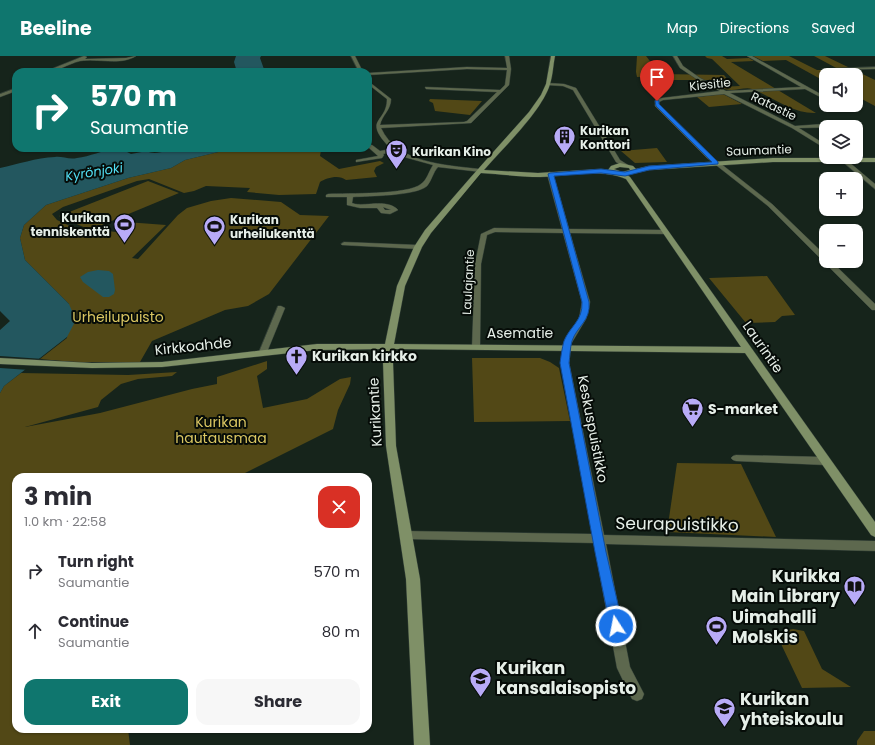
<!DOCTYPE html>
<meta charset="utf-8">
<style>
body{margin:0;font-family:Poppins,sans-serif;background:#f7f7f7;color:#2b2b33;height:100vh;display:flex;flex-direction:column;font-size:15px;white-space:nowrap}
*{box-sizing:border-box;margin:0}
p{font-size:13px;color:#7c7c81}
.icon{flex:none;width:22px;height:22px;fill:none;stroke:currentColor;stroke-width:2;stroke-linecap:round;stroke-linejoin:round}
.map{position:relative;flex:1;overflow:hidden}
.side{position:absolute;left:12px;top:417px;width:360px;height:260px;display:flex;flex-direction:column;background:#fff;border-radius:12px;box-shadow:0 1px 3px #0004}
.side>*{flex:none}
.hud{position:absolute;left:12px;top:12px;width:360px;height:84px;border-radius:12px;box-shadow:0 1px 3px #0004;background:#0f766e;color:#fff;overflow:hidden}
.fabs{position:absolute;left:819px;top:12px;display:grid;gap:8px}
.fabs a{display:grid;place-items:center;width:44px;height:44px;border-radius:8px;background:#fff;box-shadow:0 1px 3px #0004;font-size:20px}
.pin{position:absolute;display:grid;place-items:center;width:34px;height:34px;color:#fff;margin:-41px -17px;border-radius:50% 50% 50% 0;rotate:-45deg;box-shadow:0 0 4px #0007}
.pin .icon{rotate:45deg}
.me{position:absolute;width:44px;margin:-22px;rotate:349deg;stroke-linejoin:round;filter:drop-shadow(0 0 3px #0008)}
.turn{display:flex;align-items:center;gap:14px;height:84px;padding:0 12px;font-size:18px}
.turn .icon{width:52px;height:52px;stroke-width:2.5}
.turn b{display:block;font-size:28px;line-height:34px}
.round{display:grid;place-items:center;flex:none;width:42px;height:42px;border-radius:12px;background:#f7f7f7}
.summary{display:flex;align-items:center;justify-content:space-between;height:68px;padding:0 12px}
h1{font-size:24px;font-weight:700;line-height:30px}
.button{display:flex;gap:8px;margin-top:auto;padding:8px 12px}
.button a{flex:1;height:46px;border-radius:12px;background:#0f766e;color:#fff;font-size:16px;font-weight:700;line-height:46px;text-align:center}
.button a+a{background:#f7f7f7;color:#2b2b33}
ul{padding:0;list-style:none}
li{display:flex;align-items:center;gap:12px;height:60px;padding:0 12px}
li div{flex:1}
li b{display:block;font-size:15px}
li em{font-style:normal}
header{display:flex;align-items:center;gap:24px;box-sizing:border-box;height:56px;padding:0 20px;background:#0f766e;color:#fff}
header strong{font-size:19px}
nav{display:flex;gap:22px;margin-inline-start:auto;font-size:14px}
.map>svg:first-child{display:block}
</style>
<header>
<strong>Beeline</strong>
<nav><a>Map</a><a>Directions</a><a>Saved</a></nav>
</header>
<div class="map">
<svg width="875" height="689" viewBox="0 0 875 689">
<rect width="100%" height="100%" fill="#16241b"/>
<g fill="#524816">
<path d="M637 0H646L660 18 724 19 728 24H668L665 20 637 21 636 16Z"/>
<path d="M705 0H722L727 3 749 2 754 5 731 6 816 57C793 58 773 41 752 33 743 30 733 38 719 31L740 30 712 3 707 2Z"/>
<path d="M753 0H789L817 14H840L814 0H825L875 24V50L856 40V19H826V26L786 4 763 5Z"/>
<path d="M723 38 742 48 709 51 697 41Z"/>
<path d="M430 43 482 45 470 59 435 55 433 47 429 45Z"/>
<path d="M235 92H323L321 94 320 100 339 113 380 105 384 107 376 111 374 115 377 121 346 124C339 118 326 122 320 126L316 138 279 139 247 136 250 132 206 130 194 135 184 137 149 123 137 125 63 151 52 158 57 164 83 176 100 174 116 176 126 166 166 169 132 202 138 203 178 159 187 152 211 145 231 142 281 146 300 159 329 160 269 238 248 250 225 254 152 285 140 306H73L40 303 67 282 69 248 25 204 20 182 24 169 46 149 128 122 171 112 185 104Z"/>
<path d="M657 92 667 106 635 107 621 95Z"/>
<path d="M148 125 179 137 90 174 59 160Z"/>
<path d="M767 220 795 259 782 260 775 266 746 267 709 222Z"/>
<path d="M472 302H540L550 306 559 312 570 365 474 366Z"/>
<path d="M267 305V313L257 320 263 352 307 343 340 323 351 321 350 328 338 354 333 373 237 421H16V673H128L130 689H0V337L4 330 21 317 128 319 177 316 172 320 138 323 121 328 101 344 98 351 25 371 100 357 192 333 217 328V321Z"/>
<path d="M677 407 741 408 776 481 667 476Z"/>
<path d="M793 573 804 575 822 613 851 631 802 632 782 590 780 582 783 575Z"/>
<path d="M864 675H875V689H857V685Z"/>
</g>
<g fill="#23575f">
<path d="M236 0H261L260 2 265 16H237L234 6Z"/>
<path d="M178 92H235L185 104 171 112 128 122 46 149 24 169 20 182 25 204 69 248 76 264 67 281 4 330 0 337V274L10 265 0 255V112C18 108 36 102 55 101 62 100 69 104 77 102 95 100 113 87 131 98L147 95C155 100 168 94 178 92Z"/>
<path d="M98 214 109 215 113 218 115 234 114 238 109 241H103L83 226 80 221 88 216Z"/>
</g>
<path fill="#16241b" d="M0 300 43 303 29 314 0 312Z"/>
<g fill="none" stroke-linecap="round" stroke-linejoin="round">
<defs>
<g id="street">
<path d="M84 0 87 1 85 3 126 2 136 0C120 10 98 2 80 5 68 8 57 16 44 16Z"/>
<path d="M351 0H355L363 16H359Z"/>
<path d="M505 0H509L511 13 509 29 471 67 381 72C397 107 445 109 479 113L482 115 481 116 438 111C433 116 432 124 427 130 416 140 368 140 353 141L352 147 355 148C368 150 388 143 398 154L390 158 381 157 377 152H360L347 149V141H326V139L328 138C347 137 408 139 421 128 427 124 429 115 433 109L404 101 395 95 383 98 384 99 382 102 356 106V104L378 100 368 91V89H372L380 95 391 93C361 62 387 68 387 43L368 28V25L391 43C391 54 382 59 380 69L464 66 467 65 497 36 426 33 425 31 500 34 505 29 507 14 467 13 368 19V17L467 11 507 12ZM383 151 391 154H385Z"/>
<path d="M673 0H677L683 10 700 22 726 35 801 31 747 0H752L826 41V44L805 33 730 37 795 70 823 68 846 70V71L799 72 826 89V93L792 72 724 38 663 44 659 46V49L711 100 772 148 826 200V205H831L875 248V254H872L768 150 707 102 655 50V44L662 42 720 35 698 24 680 12Z"/>
<path d="M875 11V13L824 14 822 13Z"/>
<path d="M112 14 113 16H108Z"/>
<path d="M547 27 564 28 576 32 620 104 628 109V111H624L616 106 573 34 563 30 547 29Z"/>
<path d="M16 32V35L0 41V38Z"/>
<path d="M835 49H840L842 51 838 52Z"/>
<path d="M837 101H843L875 128V133Z"/>
<path d="M550 116 553 118 569 173 666 174 669 176 666 178 570 177 590 246 586 263 571 288 569 307 604 479 875 485V495L606 488 630 611 644 638 642 643 637 645 632 643 617 612 594 487 406 483 402 482 400 479 402 476 406 475 593 478 561 307 563 288 579 263 582 246 563 177 495 176 487 179 481 208 480 291 476 293 472 291 475 208 481 178 494 172 562 173 547 118Z"/>
<path d="M344 186 418 189 421 191 418 193 342 189 341 188Z"/>
<path d="M278 250H281L285 252 267 296 263 298H260L259 296Z"/>
<path d="M736 399 825 401 829 403 830 405 829 407 825 409 736 405 733 404 731 402 733 400Z"/>
</g>
<path id="secondary" d="M551 0H555C553 9 553 19 550 28 542 55 503 92 484 114L538 117 601 113 608 114 611 110 620 107 633 110 636 113 649 110 773 102H875V106H773L649 114 627 119 630 121 875 466V481L871 479 745 297 394 293 393 306 396 390 420 523 430 689H414L406 523 386 390 383 306 385 293 317 294 162 311 92 312 0 308V302L92 307 162 306 317 288H385L397 230 414 191 425 174 471 121 529 56 541 39 546 28ZM620 111 629 112 630 114 622 116 614 113ZM481 117C500 118 521 121 540 121 568 120 600 112 626 123L741 291 394 288 405 230 422 191 431 177Z"/>
</defs>
<use href="#street" stroke="#334038" stroke-width="1"/>
<use href="#secondary" stroke="#334038" stroke-width="1"/>
<use href="#street" fill="#5d684e" fill-rule="evenodd"/>
<use href="#secondary" fill="#7f9067" fill-rule="evenodd"/>
</g>
<path fill="#1a73e8" stroke="#114b97" d="M657 44 659 45V48L718 106V108L649 114 625 120 601 117 554 120 589 246C591 265 577 270 572 285 570 292 570 300 569 307L606 496 623 570 621 574 616 576 612 574 610 570 595 496 560 307C561 300 562 292 564 285 570 270 583 265 582 246L548 118 550 117 601 113 625 116 649 110 712 106 656 50 655 45Z"/>
<defs>
<symbol id="building-pin" viewBox="-11 -11 22 30"><path d="M0 17L-7.5 6A9.5 9.5 0 1 1 7.5 6Z" fill="#b8abf7" stroke="#060c08"/><path d="M-4-6H4V6H1V3H-1V6H-4ZM-2.5-4.3h1.7v1.8h-1.7ZM.8-4.3h1.7v1.8H.8ZM-2.5-1h1.7V.8h-1.7ZM.8-1h1.7V.8H.8Z" fill="#111"/></symbol>
<symbol id="theatre-pin" viewBox="-11 -11 22 30"><path d="M0 17L-7.5 6A9.5 9.5 0 1 1 7.5 6Z" fill="#b8abf7" stroke="#060c08"/><path d="M-5-5.5Q0-4 5-5.5V0Q5 5 0 6Q-5 5-5 0ZM-3.3-2.5H-1v1.5H-3.3ZM1-2.5H3.3v1.5H1ZM-2.8 1Q0 5.5 2.8 1Z" fill="#111"/></symbol>
<symbol id="stadium-pin" viewBox="-11 -11 22 30"><path d="M0 17L-7.5 6A9.5 9.5 0 1 1 7.5 6Z" fill="#b8abf7" stroke="#060c08"/><path d="M0-5a6.5 5 0 1 0 0 10a6.5 5 0 1 0 0-10ZM-3.5-1.8h7v3.6h-7Z" fill="#111"/></symbol>
<symbol id="church-pin" viewBox="-11 -11 22 30"><path d="M0 17L-7.5 6A9.5 9.5 0 1 1 7.5 6Z" fill="#b8abf7" stroke="#060c08"/><path d="M-1.2-6h2.4v3.5h3.3v2.4h-3.3V6h-2.4V-.1h-3.3v-2.4h3.3Z" fill="#111"/></symbol>
<symbol id="supermarket-pin" viewBox="-11 -11 22 30"><path d="M0 17L-7.5 6A9.5 9.5 0 1 1 7.5 6Z" fill="#b8abf7" stroke="#060c08"/><path d="M-6-5.5h2.5l.6 2H6L4.5 2H-2.5L-4.4-4H-6ZM-1.5 3.2a1.3 1.3 0 1 0 .1 0ZM3 3.2a1.3 1.3 0 1 0 .1 0Z" fill="#111"/></symbol>
<symbol id="library-pin" viewBox="-11 -11 22 30"><path d="M0 17L-7.5 6A9.5 9.5 0 1 1 7.5 6Z" fill="#b8abf7" stroke="#060c08"/><path d="M-6-4Q-3-5.5-.7-3.5V5Q-3 3-6 4ZM6-4Q3-5.5 .7-3.5V5Q3 3 6 4Z" fill="#111"/></symbol>
<symbol id="school-pin" viewBox="-11 -11 22 30"><path d="M0 17L-7.5 6A9.5 9.5 0 1 1 7.5 6Z" fill="#b8abf7" stroke="#060c08"/><path d="M0-5L7-2L0 1L-7-2ZM-4 1L0 2.5L4 1V4Q0 6-4 4Z" fill="#111"/></symbol>
</defs>
<g fill-rule="evenodd">
<use href="#building-pin" x="552" y="68" width="25" height="34"/>
<use href="#theatre-pin" x="384" y="82" width="25" height="34"/>
<use href="#stadium-pin" x="112" y="156" width="25" height="34"/>
<use href="#stadium-pin" x="202" y="158" width="25" height="34"/>
<use href="#church-pin" x="284" y="288" width="25" height="34"/>
<use href="#supermarket-pin" x="680" y="340" width="25" height="34"/>
<use href="#library-pin" x="842" y="518" width="25" height="34"/>
<use href="#stadium-pin" x="704" y="558" width="25" height="34"/>
<use href="#school-pin" x="468" y="610" width="25" height="34"/>
<use href="#school-pin" x="712" y="640" width="25" height="34"/>
</g>
<g text-anchor="middle" dominant-baseline="central" stroke-width="4" stroke-linejoin="round" paint-order="stroke">
<g font-size="12" fill="#e6efe8" stroke="#060c08">
<text transform="translate(710 28) rotate(-6)">Kiesitie</text>
<text transform="translate(774 50) rotate(26)">Ratastie</text>
<text transform="translate(759 94) rotate(-2)">Saumantie</text>
<text transform="translate(468 226) rotate(-87)">Laulajantie</text>
</g>
<g font-size="12" font-weight="bold" fill="#e6efe8" stroke="#060c08" text-anchor="start">
<text x="580" y="74">Kurikan<tspan x="580" dy="14">Konttori</tspan></text>
<text x="412" y="95">Kurikan Kino</text>
<text x="110" y="161" text-anchor="end">Kurikan<tspan x="110" dy="14">tenniskenttä</tspan></text>
<text x="230" y="163">Kurikan<tspan x="230" dy="14">urheilukenttä</tspan></text>
</g>
<g font-size="13" font-style="italic" fill="#52e1f6" stroke="#060c08">
<text transform="translate(94 116) rotate(-9)">Kyrönjoki</text>
</g>
<g font-size="14" fill="#dac662" stroke="#060c08">
<text x="118" y="261">Urheilupuisto</text>
<text x="221" y="366">Kurikan<tspan x="221" dy="16">hautausmaa</tspan></text>
</g>
<g font-size="14" fill="#e6efe8" stroke="#060c08">
<text x="520" y="277">Asematie</text>
<text transform="translate(193 290) rotate(-6)">Kirkkoahde</text>
<text transform="translate(763 291) rotate(55)">Laurintie</text>
<text transform="translate(375 356) rotate(-93)">Kurikantie</text>
<text transform="translate(593 373) rotate(79)">Keskuspuistikko</text>
</g>
<g font-size="14" font-weight="bold" fill="#e6efe8" stroke="#060c08" text-anchor="start">
<text x="312" y="300">Kurikan kirkko</text>
<text x="708" y="353">S-market</text>
</g>
<g font-size="17" fill="#e6efe8" stroke="#060c08">
<text transform="translate(677 468) rotate(1)">Seurapuistikko</text>
</g>
<g font-size="17" font-weight="bold" fill="#e6efe8" stroke="#060c08" text-anchor="start">
<text x="840" y="520" text-anchor="end">Kurikka<tspan x="840" dy="20">Main Library</tspan></text>
<text x="732" y="561">Uimahalli<tspan x="732" dy="20">Molskis</tspan></text>
<text x="496" y="612">Kurikan<tspan x="496" dy="20">kansalaisopisto</tspan></text>
<text x="740" y="643">Kurikan<tspan x="740" dy="20">yhteiskoulu</tspan></text>
</g>
</g>
</svg>
<div class="fabs">
<a><svg class="icon" aria-label="sound" viewBox="0 0 24 24"><path d="M4 9h4l5-4v14l-5-4H4zM17 9q2 3 0 6"/></svg></a>
<a><svg class="icon" aria-label="layers" viewBox="0 0 24 24"><path d="M12 4l9 5-9 5-9-5zM3 14l9 5 9-5"/></svg></a>
<a>+</a>
<a>−</a>
</div>
<div class="pin" style="left:657px;top:45px;background:#d93025"><svg class="icon" aria-label="arrive" viewBox="0 0 24 24"><path d="M6 21V4h12l-3 4 3 4H6"/></svg></div>
<svg class="me" style="left:616px;top:570px" viewBox="-20 -20 40 40"><circle r="17" fill="#1a73e8" stroke="#fff" stroke-width="3"/><path d="M0-11L8 9 0 5-8 9z" fill="#fff"/></svg>
<div class="hud">
<div class="turn"><svg class="icon" aria-label="right" viewBox="0 0 24 24"><path d="M7 20v-9h11M14 6l5 5-5 5"/></svg><div><b>570 m</b>Saumantie</div></div>
</div>
<section class="side">
<div class="summary"><div><h1>3 min</h1><p>1.0 km · 22:58</p></div><a class="round" style="background:#d93025;color:#fff"><svg class="icon" aria-label="close" viewBox="0 0 24 24"><path d="M6 6l12 12M18 6L6 18"/></svg></a></div>
<ul>
<li><svg class="icon" aria-label="right" viewBox="0 0 24 24"><path d="M7 20v-9h11M14 6l5 5-5 5"/></svg><div><b>Turn right</b><p>Saumantie</p></div><em>570 m</em></li>
<li><svg class="icon" aria-label="ahead" viewBox="0 0 24 24"><path d="M12 20V5M6 11l6-6 6 6"/></svg><div><b>Continue</b><p>Saumantie</p></div><em>80 m</em></li>
</ul>
<div class="button"><a>Exit</a><a>Share</a></div>
</section>
</div>
